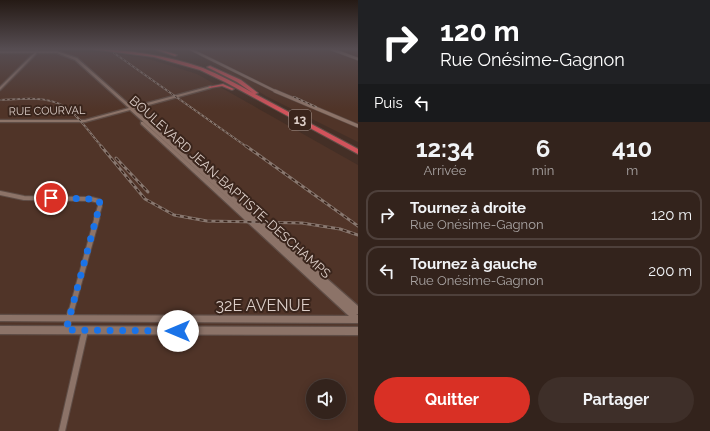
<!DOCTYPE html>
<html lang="fr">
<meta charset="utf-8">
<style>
body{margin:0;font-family:Raleway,sans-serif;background:#3e2f29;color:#f1f3f6;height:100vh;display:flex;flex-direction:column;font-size:15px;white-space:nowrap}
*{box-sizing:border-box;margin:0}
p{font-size:13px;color:#a9a4a3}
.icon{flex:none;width:22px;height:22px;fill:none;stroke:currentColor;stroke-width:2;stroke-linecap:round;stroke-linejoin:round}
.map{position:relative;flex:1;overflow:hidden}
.drawer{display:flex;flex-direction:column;background:#33231c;width:352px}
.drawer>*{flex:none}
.banner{background:#202124;color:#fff;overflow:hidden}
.tools{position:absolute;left:306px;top:379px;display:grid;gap:8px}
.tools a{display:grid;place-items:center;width:40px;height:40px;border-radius:50%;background:#33231c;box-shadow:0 2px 10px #0003,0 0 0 1px #4e403b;font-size:20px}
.pin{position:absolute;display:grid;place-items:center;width:34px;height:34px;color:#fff;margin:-17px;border:2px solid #fff;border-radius:50%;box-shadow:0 1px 4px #0007}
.me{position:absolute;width:44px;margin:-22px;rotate:270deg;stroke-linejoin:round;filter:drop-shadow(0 0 3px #0008)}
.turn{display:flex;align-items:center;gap:14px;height:84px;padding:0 16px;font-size:18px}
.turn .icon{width:52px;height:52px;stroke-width:2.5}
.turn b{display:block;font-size:28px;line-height:34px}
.then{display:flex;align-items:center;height:38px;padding:0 16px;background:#0003;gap:8px;font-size:15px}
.eta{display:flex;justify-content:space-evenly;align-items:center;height:68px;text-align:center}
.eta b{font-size:24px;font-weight:700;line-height:28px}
.action{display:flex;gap:8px;margin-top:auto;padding:8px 16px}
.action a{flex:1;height:46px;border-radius:24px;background:#d93025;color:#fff;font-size:16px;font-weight:700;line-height:46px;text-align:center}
.action a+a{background:#3e2f29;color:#f1f3f6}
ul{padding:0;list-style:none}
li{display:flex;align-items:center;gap:12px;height:50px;margin:0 8px 6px;padding:0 8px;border:2px solid #4e403b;border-radius:12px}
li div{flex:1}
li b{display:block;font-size:15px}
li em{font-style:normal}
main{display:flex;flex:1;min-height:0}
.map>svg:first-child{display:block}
</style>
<main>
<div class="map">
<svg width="358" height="431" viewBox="0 0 358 431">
<rect width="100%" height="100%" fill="#442f26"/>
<g fill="#503428" fill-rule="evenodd">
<path d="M189 49H358V142L266 96Z"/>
<path d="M68 52H101L146 58 197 74 358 165V431H0V53L46 54ZM313 386H339V412H313Z"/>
</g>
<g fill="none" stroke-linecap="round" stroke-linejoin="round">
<defs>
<g id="minor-far4">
<path d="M190 49 277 92"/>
<path d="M331 49 358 59"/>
</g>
<path id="minor-far3" d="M275 91 358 126"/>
<path id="minor-far2" d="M0 193 24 198 91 199 99 201 100 206 96 219"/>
<path id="minor-far1" d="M71 312 97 218"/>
<g id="minor">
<path d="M66 330 71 311"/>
<path d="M62 431 85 330"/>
</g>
<g id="tertiary">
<path d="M37 50 38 51H57L77 58 132 107 211 86V88L134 109 358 306V314H356L358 315V323L0 321V315L349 316 141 124V122H143L279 244 130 110 85 122H0V120H85L129 108 75 60 57 53H37L0 90V87L34 53H0V51H35Z"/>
<path d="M0 326 358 327V335L0 334Z"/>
</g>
<g id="motorway">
<path d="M90 49C126 49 169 56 203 68 220 75 237 84 253 93L237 82 207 67 210 66 241 80 258 93 255 94 358 149V154L225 82 200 70 154 57Z"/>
<path d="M153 49H159L177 55 175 56Z"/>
<path d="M223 84 234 89 232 90 222 86 210 88 208 87Z"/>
</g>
</defs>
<use href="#minor-far4" stroke="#5f4d46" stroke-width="3.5"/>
<use href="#minor-far3" stroke="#5f4d46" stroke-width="4.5"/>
<use href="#minor-far2" stroke="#5f4d46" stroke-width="6"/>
<use href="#minor-far1" stroke="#5f4d46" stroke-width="7"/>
<use href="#minor" stroke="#5f4d46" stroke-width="8"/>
<use href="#tertiary" stroke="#5f4d46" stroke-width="2.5"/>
<use href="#motorway" stroke="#5f4d46" stroke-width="2"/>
<use href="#minor-far4" stroke="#8c7368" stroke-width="2.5"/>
<use href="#minor-far3" stroke="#8c7368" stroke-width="3"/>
<use href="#minor-far2" stroke="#8c7368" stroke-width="4"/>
<use href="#minor-far1" stroke="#8c7368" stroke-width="5"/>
<use href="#minor" stroke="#8c7368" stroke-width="6"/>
<use href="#tertiary" fill="#8c7368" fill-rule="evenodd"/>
<use href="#motorway" fill="#d1535b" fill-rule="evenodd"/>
<defs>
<g id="rail-far1">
<path d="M114 53 247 147"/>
<path d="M294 97 316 107"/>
<path d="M0 100C23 99 53 94 72 112 83 122 92 136 102 147"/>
</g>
<g id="rail">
<path d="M101 146 145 199 174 215 207 221 302 223 340 229 358 235"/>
<path d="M246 146 358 226"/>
<path d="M116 158 148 192"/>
</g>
</defs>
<use href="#rail-far1" stroke="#88776f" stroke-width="2"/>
<use href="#rail" stroke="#88776f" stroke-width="3"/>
<use href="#rail-far1" stroke="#3a251c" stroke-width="1" stroke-dasharray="2.5" stroke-linecap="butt"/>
<use href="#rail" stroke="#3a251c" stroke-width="1.5" stroke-dasharray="4" stroke-linecap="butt"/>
</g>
<linearGradient id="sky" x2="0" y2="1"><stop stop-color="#251a15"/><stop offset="0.45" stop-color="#564d52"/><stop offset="1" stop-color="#564d52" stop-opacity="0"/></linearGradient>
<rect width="358" height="109" fill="url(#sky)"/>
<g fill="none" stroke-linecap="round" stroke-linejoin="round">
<path stroke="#1a73e8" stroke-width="7" stroke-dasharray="0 12.6" d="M51 198 94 199 99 200 100 204 66 330 178 331"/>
</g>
<g text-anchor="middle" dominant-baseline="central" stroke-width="4" stroke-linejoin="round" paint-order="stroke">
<g font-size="11" fill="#dccec8" stroke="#3a251c">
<text transform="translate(47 111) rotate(-1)">RUE COURVAL</text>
</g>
<rect fill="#3a251c" stroke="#ab9b94" stroke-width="1" x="289" y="110" width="22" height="20" rx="3"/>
<g font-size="12" font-weight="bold" fill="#dccec8">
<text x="300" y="120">13</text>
</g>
<g font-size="13" fill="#dccec8" stroke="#3a251c">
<text transform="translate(230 187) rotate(42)">BOULEVARD JEAN-BAPTISTE-DESCHAMPS</text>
</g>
<g font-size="16" fill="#dccec8" stroke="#3a251c">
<text x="263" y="305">32E AVENUE</text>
</g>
</g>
</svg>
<div class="tools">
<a><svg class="icon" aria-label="sound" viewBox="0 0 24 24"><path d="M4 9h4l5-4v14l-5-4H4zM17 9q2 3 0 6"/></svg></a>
</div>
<div class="pin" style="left:51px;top:198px;background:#d93025"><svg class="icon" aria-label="arrive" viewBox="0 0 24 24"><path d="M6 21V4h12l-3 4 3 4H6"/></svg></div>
<svg class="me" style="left:178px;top:331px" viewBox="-20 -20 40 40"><circle r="19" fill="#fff"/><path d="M0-13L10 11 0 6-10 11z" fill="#1a73e8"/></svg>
</div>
<section class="drawer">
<div class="banner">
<div class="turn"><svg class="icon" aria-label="right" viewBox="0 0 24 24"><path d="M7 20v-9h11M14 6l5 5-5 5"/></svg><div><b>120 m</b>Rue Onésime-Gagnon</div></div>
<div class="then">Puis<svg class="icon" aria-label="left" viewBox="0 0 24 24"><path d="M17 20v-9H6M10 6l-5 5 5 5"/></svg></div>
</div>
<div class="eta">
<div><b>12:34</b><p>Arrivée</p></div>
<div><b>6</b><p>min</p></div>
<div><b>410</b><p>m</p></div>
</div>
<ul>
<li><svg class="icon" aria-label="right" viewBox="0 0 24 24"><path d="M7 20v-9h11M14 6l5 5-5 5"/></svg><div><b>Tournez à droite</b><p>Rue Onésime-Gagnon</p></div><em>120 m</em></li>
<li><svg class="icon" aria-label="left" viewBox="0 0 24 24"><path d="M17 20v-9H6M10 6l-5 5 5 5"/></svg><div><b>Tournez à gauche</b><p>Rue Onésime-Gagnon</p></div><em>200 m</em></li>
</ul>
<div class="action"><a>Quitter</a><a>Partager</a></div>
</section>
</main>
